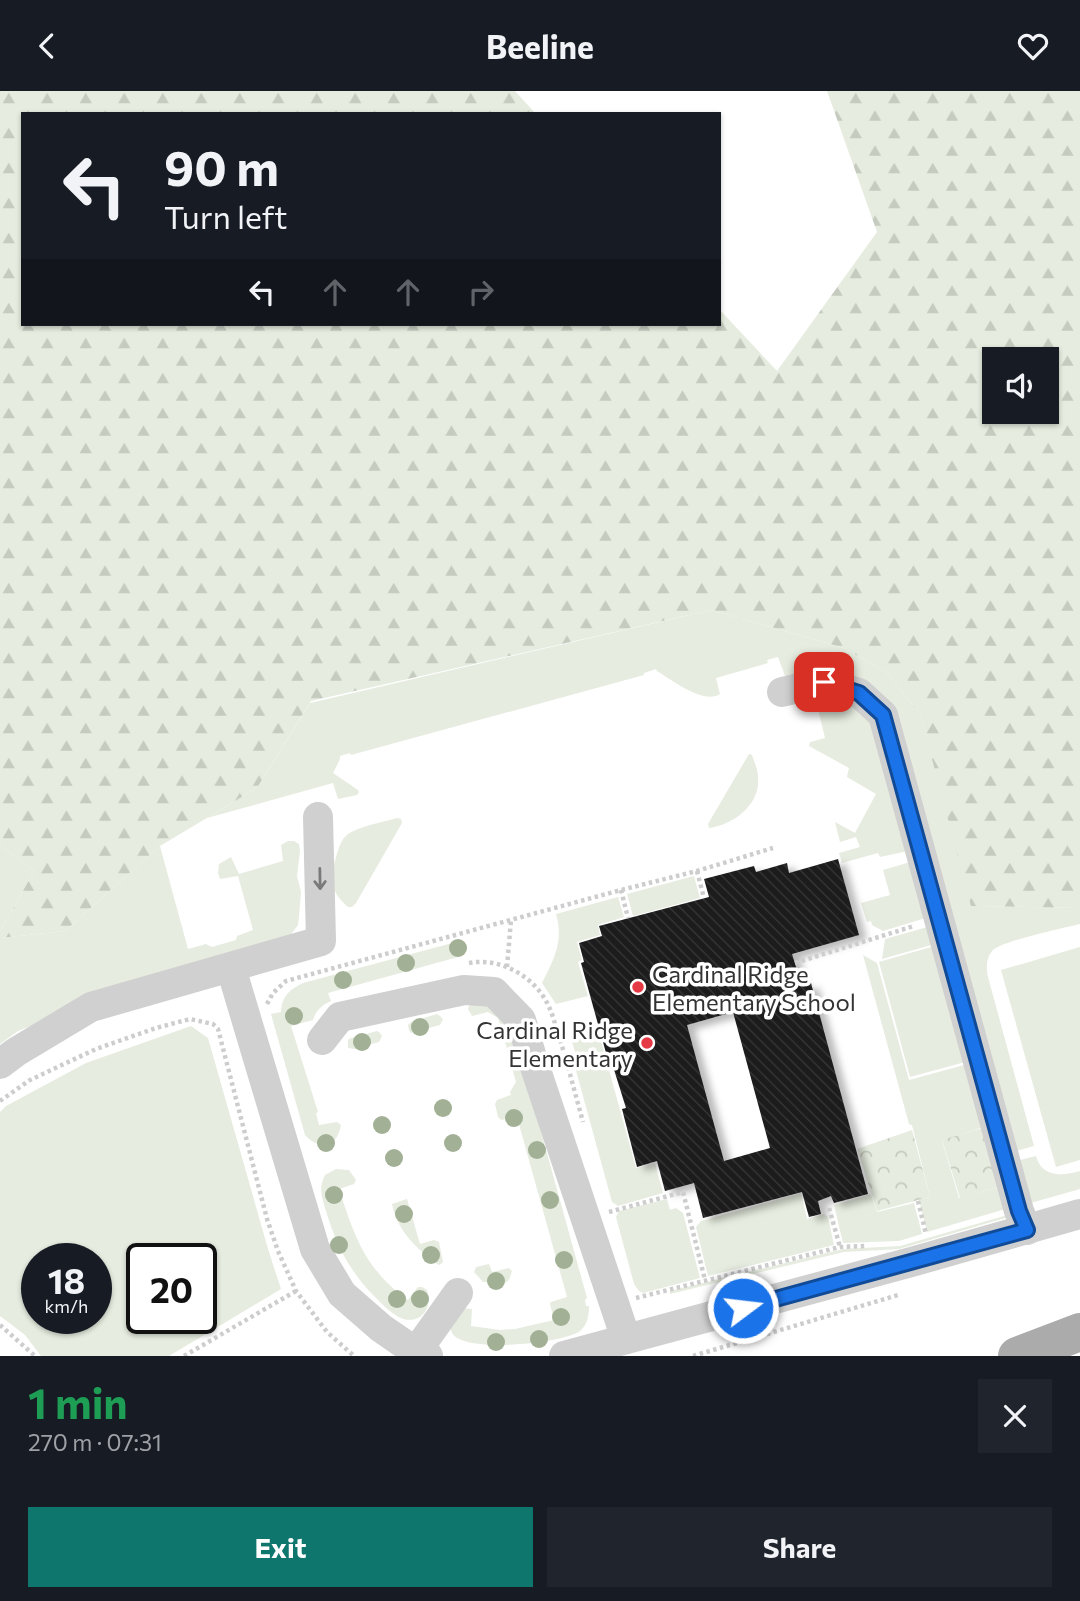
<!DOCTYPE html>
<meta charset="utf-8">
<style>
body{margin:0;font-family:Commissioner,sans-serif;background:#20242c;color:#f1f3f6;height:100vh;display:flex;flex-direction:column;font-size:26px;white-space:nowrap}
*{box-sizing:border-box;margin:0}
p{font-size:23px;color:#9ea1a6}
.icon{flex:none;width:38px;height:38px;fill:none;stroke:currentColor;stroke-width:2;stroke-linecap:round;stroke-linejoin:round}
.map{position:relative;height:1265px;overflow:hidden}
.drawer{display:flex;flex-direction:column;background:#171b24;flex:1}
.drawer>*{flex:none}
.top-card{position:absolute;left:21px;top:21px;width:700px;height:214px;border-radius:0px;box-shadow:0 2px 5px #0004;background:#171b24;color:#f1f3f6;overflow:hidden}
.buttons{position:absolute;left:982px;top:256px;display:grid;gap:14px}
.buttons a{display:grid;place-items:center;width:77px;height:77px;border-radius:0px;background:#171b24;box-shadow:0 2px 5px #0004;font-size:35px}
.speed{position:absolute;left:21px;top:1152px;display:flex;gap:14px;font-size:35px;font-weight:700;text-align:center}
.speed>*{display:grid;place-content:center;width:91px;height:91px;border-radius:50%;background:#171b24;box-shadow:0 2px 5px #0004;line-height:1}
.speed small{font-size:18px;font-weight:400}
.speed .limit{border:4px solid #111;border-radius:10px;background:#fff;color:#111}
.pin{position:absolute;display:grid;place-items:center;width:60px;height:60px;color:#fff;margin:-30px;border-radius:14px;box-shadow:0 4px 10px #0006}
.me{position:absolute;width:77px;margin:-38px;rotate:75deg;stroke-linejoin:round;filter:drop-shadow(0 0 5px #0008)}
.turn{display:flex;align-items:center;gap:24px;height:147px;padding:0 28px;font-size:32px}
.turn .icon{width:91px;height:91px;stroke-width:2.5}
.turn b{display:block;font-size:49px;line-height:60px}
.lanes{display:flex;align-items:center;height:66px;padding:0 28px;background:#0003;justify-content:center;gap:35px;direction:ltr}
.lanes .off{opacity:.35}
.round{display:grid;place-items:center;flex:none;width:74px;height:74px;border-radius:0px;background:#20242c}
.summary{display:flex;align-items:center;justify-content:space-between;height:119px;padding:0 28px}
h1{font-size:42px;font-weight:700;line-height:52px;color:#1e9e55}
.button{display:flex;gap:14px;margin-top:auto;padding:14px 28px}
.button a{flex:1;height:80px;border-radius:0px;background:#0f766e;color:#fff;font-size:28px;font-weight:700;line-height:80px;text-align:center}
.button a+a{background:#20242c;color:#f1f3f6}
header{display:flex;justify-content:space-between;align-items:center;height:91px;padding:0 28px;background:#171b24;font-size:32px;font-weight:700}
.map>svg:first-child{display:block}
</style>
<header><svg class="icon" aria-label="back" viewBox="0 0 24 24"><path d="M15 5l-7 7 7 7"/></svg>Beeline<svg class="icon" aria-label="heart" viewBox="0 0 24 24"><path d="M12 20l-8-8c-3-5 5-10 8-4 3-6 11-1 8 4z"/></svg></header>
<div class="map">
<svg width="1080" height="1265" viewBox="0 0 1080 1265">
<defs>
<pattern id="forest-firs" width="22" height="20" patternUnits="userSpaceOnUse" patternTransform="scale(1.75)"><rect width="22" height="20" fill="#e6ecdf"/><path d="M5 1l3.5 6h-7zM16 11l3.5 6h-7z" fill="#c6cbc0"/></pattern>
<pattern id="park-crowns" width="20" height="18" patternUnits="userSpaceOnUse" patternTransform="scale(1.75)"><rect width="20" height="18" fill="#e6ecdf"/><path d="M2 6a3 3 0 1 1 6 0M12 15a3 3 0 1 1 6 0" fill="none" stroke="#c6cbc0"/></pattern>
<pattern id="building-back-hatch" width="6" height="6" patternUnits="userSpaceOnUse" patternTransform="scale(1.75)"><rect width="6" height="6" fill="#1a1a1a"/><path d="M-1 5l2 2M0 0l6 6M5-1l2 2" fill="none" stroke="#333"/></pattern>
<filter id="shadow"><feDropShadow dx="8" dy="4.5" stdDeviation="3.5" flood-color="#0004"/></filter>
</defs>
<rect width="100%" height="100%" fill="#fff"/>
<g fill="#e6ecdf" fill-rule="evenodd">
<path d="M711 519 844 557 887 582 920 623 973 815 1080 817V833C1063 837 1003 850 993 859 986 866 986 878 988 886L1034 1055 1016 1060 892 625 785 585 778 566 767 569 768 572 716 587 720 603C704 614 672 589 657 580L656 578 644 582V584L351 664 350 662 340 665V668L333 682 358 699 359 701 357 704 338 708 333 692 207 727 257 697 310 612Z"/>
<path d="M801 606 841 607 871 629 908 760 880 766 878 762 842 772 839 762 860 756 856 746 840 751 835 731 855 742 876 703 847 686 849 677 809 655 810 651 825 647 816 610 799 614 797 613Z"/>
<path d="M749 663 752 664C754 671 758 678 758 686 761 713 734 734 709 737L708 733Z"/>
<path d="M397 727 401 728 402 732 356 812 352 816H348C330 800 330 789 336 766 338 760 340 751 345 746 353 736 384 731 397 727Z"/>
<path d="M288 750H294L299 753 300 760 297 785 301 801 299 826 298 834 289 846 192 873 18 940 0 953V847L65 840 160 755 188 858 206 853 212 856 236 849 237 845 253 839 238 785 220 788 218 782 219 773 231 766 239 783 283 770 281 754Z"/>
<path d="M0 754 34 780 0 841Z"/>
<path d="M914 770 929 826 883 840 872 834 871 830 867 831 861 812 890 804 883 779Z"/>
<path d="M694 785 700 807 633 825 627 803Z"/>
<path d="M618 806 624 826 598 834 600 844 577 851 582 869 578 871 588 905 556 913 542 892C554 869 564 849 556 823Z"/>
<path d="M931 835 935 853 882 868 885 848Z"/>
<path d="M456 851 463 857V861L458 866 328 902 331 910C322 914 316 919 313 929L291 935 318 1021 316 1022 319 1034 337 1031 341 1034C337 1056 321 1061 305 1044L271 923 281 921C282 905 289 899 303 892Z"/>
<path d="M938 854 969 970 910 986 879 871Z"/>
<path d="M1080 856V1069L1056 1076 1001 879Z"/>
<path d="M863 864 877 872 909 989 968 973 986 1035 942 1050 959 1107 1003 1095 1009 1117 927 1141 919 1109 930 1106 912 1034 909 1033Z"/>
<path d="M474 913 492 915 506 927 520 964 517 969 511 971 498 927 488 921 472 925 468 918 469 915Z"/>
<path d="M437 923 440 925 443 928 440 934 414 941 411 942 409 939 408 934 411 931Z"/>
<path d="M191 935 208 947 268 1158 281 1198 169 1265H41L25 1244 0 1225V1021L6 1015 86 972ZM37 1167H96V1227H37ZM142 1167H201V1227H142Z"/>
<path d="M598 939 636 1077 655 1072 663 1102 618 1115 612 1111 572 965 576 964 571 947Z"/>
<path d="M377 940 380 942 382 945 379 951 354 958 348 957V949L351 947Z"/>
<path d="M518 975 524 979 587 1207 585 1209 586 1215H589C589 1224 588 1233 580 1240 563 1253 447 1265 451 1236 451 1230 458 1223 462 1217L472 1218 471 1235 500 1239 515 1238 554 1229 550 1213 551 1211 567 1206 517 1026 501 1029 498 1026 495 1013 497 1009 511 1004 510 1001 516 991 512 977Z"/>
<path d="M1036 1065C1042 1087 1063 1085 1080 1080V1098L1027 1113 1016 1070Z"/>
<path d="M336 1078 349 1079 356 1089 354 1093 339 1098C355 1147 365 1178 408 1209L418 1196H422L427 1199C434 1219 417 1237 397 1225 390 1221 383 1214 377 1208 351 1183 336 1154 326 1120 322 1106 318 1097 325 1084Z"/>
<path d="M801 1102 807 1128 824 1123 828 1126 834 1154 708 1185 696 1136 701 1130Z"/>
<path d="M871 1103 877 1121 914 1112 922 1143 899 1150 843 1152 834 1114Z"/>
<path d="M407 1108 420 1153 434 1149 439 1151 443 1171 441 1173 439 1174C418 1159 397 1140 392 1113Z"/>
<path d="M667 1108 670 1119 676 1117 683 1122 700 1187 643 1202 639 1200 634 1193 616 1126 619 1120Z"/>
<path d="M1011 1123 1012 1125 899 1158 844 1161 670 1203V1200L843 1158 900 1155Z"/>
<path d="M489 1173 492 1181 509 1177 512 1180 509 1189 505 1192 483 1191 474 1181 476 1176Z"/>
</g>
<path fill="url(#forest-firs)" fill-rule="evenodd" d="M0 0H515L536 23H23V233H719V218L777 280 877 141 827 0H1080V817L971 815 920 623 887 582 844 557 711 519 311 610 257 697 160 755 65 840 0 847V841L34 780 0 754ZM994 268H1046V320H994Z"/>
<g fill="url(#park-crowns)">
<path d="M982 1037 999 1096 960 1107 942 1049Z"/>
<path d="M912 1039 930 1106 877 1120 857 1058Z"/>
</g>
<path fill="url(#building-back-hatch)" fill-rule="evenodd" filter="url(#shadow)" d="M838 768 859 844 792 863 802 895 811 892 868 1103 834 1112 831 1105 818 1110 821 1123 809 1126 802 1101 703 1127 694 1092 665 1100 657 1070 637 1076 622 1018 626 1017 611 969H608L581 872 584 871 579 852 602 845 599 835 709 806 704 788 754 775 756 781 787 772 789 782ZM733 921 770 1057 724 1070 687 934Z"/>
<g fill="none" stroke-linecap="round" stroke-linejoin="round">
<g stroke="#cdcdcd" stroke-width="4.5" stroke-dasharray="3.5 3.5" stroke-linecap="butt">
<path d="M697 780 704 807"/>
<path d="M621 799 628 827"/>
<path d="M469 872C501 866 536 886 549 916 553 924 555 934 558 942 567 971 575 1002 583 1031"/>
<path d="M795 872 914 835"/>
<path d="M507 876 511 829"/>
<path d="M267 913 273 902 286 890 621 799 697 780 773 757"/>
<path d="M0 1010 30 989 96 958 156 937 190 928 213 933 218 938 267 1128 278 1160 296 1200 327 1241 354 1265"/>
<path d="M918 1110 926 1143"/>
<path d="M829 1117 840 1156"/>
<path d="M609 1121 683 1101 705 1189"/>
<path d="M636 1207 840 1156 866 1155"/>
<path d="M0 1234 35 1265"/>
<path d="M184 1265 296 1200"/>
<path d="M693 1265 898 1204"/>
</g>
<g stroke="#d0d0d0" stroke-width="30">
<path d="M782 601 824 591 859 602 883 624 1019 1120 1027 1139"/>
<path d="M231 877 315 1158 342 1203 381 1237 416 1261 428 1265"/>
<path d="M322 949 340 926 464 899 494 901 521 929 533 970 626 1248"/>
<path d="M0 973 16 961 91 916 321 850 318 726"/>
<path d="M416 1261 458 1202"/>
<path d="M564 1265 915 1170 1080 1123"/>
</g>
<path stroke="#ababab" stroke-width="38" d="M1017 1265 1080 1241"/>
</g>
<g fill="#a2b095">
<circle cx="458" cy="857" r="9"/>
<circle cx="406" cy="872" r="9"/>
<circle cx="343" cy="889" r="9"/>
<circle cx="294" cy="925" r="9"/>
<circle cx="420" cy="936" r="9"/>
<circle cx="362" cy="951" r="9"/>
<circle cx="443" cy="1017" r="9"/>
<circle cx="514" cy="1027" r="9"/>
<circle cx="382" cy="1034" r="9"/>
<circle cx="326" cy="1052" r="9"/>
<circle cx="453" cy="1052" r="9"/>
<circle cx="537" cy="1059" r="9"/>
<circle cx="394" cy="1067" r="9"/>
<circle cx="334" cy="1104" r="9"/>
<circle cx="550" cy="1109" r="9"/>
<circle cx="404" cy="1123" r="9"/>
<circle cx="339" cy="1154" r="9"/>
<circle cx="431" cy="1164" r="9"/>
<circle cx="564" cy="1169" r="9"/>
<circle cx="496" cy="1190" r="9"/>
<circle cx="397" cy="1208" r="9"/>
<circle cx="420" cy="1208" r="9"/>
<circle cx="561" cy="1226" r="9"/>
<circle cx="539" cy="1248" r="9"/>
<circle cx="496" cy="1251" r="9"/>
</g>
<defs><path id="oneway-shaft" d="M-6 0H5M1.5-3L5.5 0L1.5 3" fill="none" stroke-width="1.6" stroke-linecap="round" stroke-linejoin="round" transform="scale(1.75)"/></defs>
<use stroke="#7a7a7a" href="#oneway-shaft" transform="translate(320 788) rotate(89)"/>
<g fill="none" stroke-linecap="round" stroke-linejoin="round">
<defs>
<path id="route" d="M743 1217 1027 1139 1019 1120 883 624 859 602 824 591"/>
</defs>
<use href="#route" stroke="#114b97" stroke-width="18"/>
<use href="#route" stroke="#1a73e8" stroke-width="12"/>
</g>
<g fill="#e63946" stroke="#fff" stroke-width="2.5">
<circle cx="638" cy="896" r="7"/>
<circle cx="647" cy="952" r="7"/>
</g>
<g text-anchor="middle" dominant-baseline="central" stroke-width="7" stroke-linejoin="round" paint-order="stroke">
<g font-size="24" fill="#333" stroke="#fff" text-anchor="start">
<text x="652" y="882">Cardinal Ridge<tspan x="652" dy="28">Elementary School</tspan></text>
<text x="633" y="938" text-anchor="end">Cardinal Ridge<tspan x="633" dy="28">Elementary</tspan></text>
</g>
</g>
</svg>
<div class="buttons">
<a><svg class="icon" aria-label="sound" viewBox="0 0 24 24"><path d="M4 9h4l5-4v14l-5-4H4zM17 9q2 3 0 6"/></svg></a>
</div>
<div class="speed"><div>18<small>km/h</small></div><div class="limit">20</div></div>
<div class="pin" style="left:824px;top:591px;background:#d93025"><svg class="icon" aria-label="arrive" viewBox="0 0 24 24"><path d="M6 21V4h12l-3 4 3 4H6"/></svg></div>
<svg class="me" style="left:743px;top:1217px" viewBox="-20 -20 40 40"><circle r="17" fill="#1a73e8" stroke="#fff" stroke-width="3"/><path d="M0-11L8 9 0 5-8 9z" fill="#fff"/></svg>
<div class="top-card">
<div class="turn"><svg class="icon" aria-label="left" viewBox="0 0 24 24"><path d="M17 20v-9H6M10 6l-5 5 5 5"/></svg><div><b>90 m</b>Turn left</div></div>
<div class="lanes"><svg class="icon" aria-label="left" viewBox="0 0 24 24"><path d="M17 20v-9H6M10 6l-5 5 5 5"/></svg><svg class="icon off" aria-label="ahead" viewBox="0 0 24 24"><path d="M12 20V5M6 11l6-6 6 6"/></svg><svg class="icon off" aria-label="ahead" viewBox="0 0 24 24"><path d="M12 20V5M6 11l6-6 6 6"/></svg><svg class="icon off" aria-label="right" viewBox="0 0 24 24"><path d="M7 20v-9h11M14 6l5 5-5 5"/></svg></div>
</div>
</div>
<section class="drawer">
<div class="summary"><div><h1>1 min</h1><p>270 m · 07:31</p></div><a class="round"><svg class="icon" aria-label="close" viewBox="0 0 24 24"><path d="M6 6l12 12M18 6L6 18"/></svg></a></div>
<div class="button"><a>Exit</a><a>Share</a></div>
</section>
